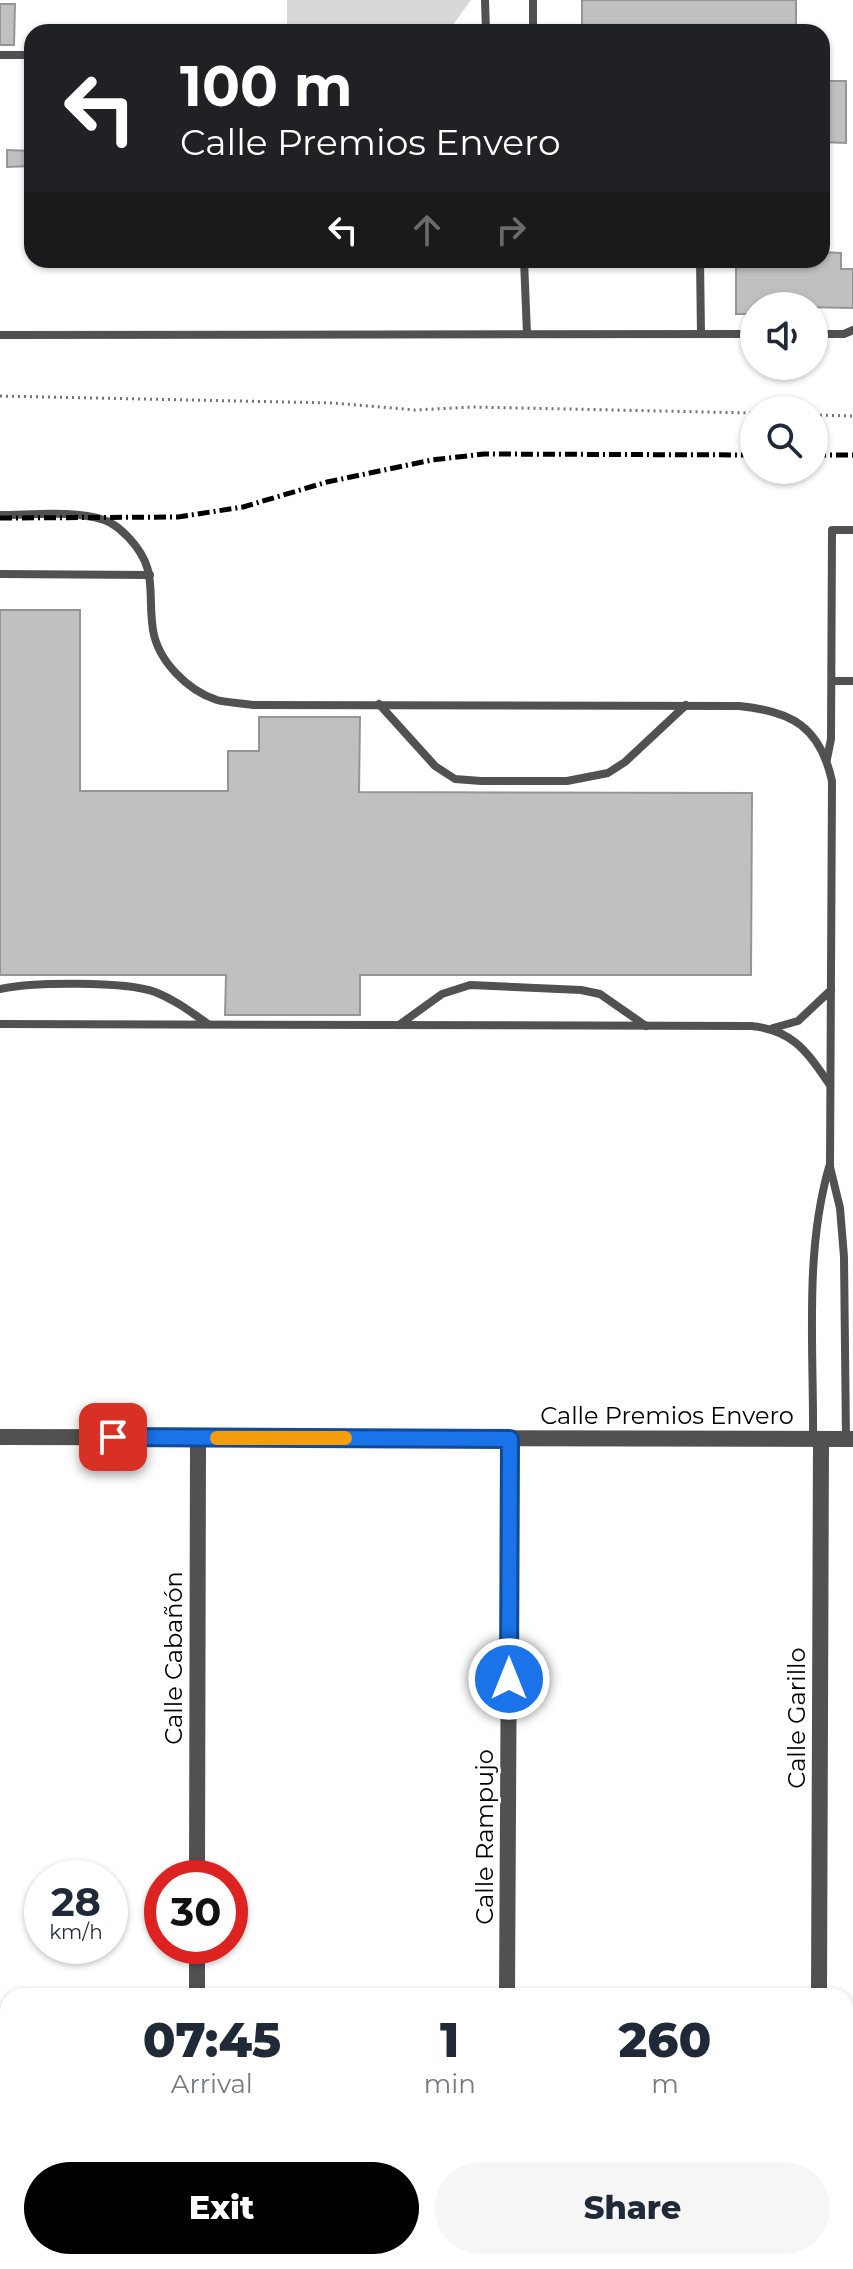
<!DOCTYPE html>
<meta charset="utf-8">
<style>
body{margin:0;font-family:Montserrat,sans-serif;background:#f6f6f7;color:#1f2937;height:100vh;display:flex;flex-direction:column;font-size:30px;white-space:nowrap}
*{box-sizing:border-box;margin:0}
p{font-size:26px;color:#747a83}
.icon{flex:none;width:44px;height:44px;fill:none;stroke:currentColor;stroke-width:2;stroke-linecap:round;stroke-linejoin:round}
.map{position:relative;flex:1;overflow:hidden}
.side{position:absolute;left:0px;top:1988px;width:854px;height:282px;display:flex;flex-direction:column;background:#fff;border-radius:24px 24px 0 0;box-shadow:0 2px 6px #0004}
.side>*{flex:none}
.guide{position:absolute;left:24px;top:24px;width:806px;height:244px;border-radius:24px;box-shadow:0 2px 6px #0004;background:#202124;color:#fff;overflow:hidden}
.tools{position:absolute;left:740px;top:292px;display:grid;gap:16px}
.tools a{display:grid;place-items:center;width:88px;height:88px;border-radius:50%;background:#fff;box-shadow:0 2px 6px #0004;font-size:40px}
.speed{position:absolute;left:24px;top:1860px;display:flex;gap:16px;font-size:40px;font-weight:700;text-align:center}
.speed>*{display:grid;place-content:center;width:104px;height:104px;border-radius:50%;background:#fff;box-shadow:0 2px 6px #0004;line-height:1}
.speed small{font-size:20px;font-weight:400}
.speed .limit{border:12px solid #d22;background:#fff;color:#111}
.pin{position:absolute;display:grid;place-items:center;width:68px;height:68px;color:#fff;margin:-34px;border-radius:16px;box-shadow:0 4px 12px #0006}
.me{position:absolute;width:88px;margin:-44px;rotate:0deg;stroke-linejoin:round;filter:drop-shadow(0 0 6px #0008)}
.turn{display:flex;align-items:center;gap:28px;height:168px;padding:0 24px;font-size:36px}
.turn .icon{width:104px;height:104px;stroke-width:2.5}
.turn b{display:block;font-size:56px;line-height:68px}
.lanes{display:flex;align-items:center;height:76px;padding:0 24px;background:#0003;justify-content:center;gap:40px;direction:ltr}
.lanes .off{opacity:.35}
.eta{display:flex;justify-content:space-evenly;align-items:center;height:136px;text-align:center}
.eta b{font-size:48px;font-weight:800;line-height:56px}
.button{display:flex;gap:16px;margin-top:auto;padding:16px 24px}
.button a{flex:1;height:92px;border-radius:48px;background:#000;color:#fff;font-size:32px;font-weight:800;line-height:92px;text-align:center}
.button a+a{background:#f6f6f7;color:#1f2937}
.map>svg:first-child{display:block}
</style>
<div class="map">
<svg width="853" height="2269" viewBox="0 0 853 2269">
<rect width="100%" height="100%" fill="#fff"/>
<path fill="#d8d8d8" d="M287 0H471L450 29 444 32H287Z"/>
<g fill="#c0c0c0" stroke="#959595" stroke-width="2">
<rect x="582" y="0" width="214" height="32"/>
<path d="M0 4H15L14 45H0Z"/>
<path d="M822 81H846V143L822 142Z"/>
<path d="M7 150 32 151V166L7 167Z"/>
<path d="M822 252 841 253V269H853V308L754 306V314H736V260H822Z"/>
<path d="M0 610H80V791H228V751H259V717H360L359 792 752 793 751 975H360V1015H225L226 975H0Z"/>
</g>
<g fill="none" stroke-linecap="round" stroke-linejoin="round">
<g stroke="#737373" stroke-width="3" stroke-dasharray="2 4" stroke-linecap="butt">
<path d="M0 396 333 403 415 410 473 407 754 413"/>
<path d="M814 415 853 416"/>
</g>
<g stroke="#515151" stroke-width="8">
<path d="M485 0 486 32"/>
<path d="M533 0V32"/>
<path d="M0 55H32"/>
<path d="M524 260 527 334"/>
<path d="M700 260 701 334"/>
<path d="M814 334H844L853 330"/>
<path d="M0 335 754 334"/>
<path d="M0 515C31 515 75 510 104 520 114 523 122 531 129 538 159 570 147 592 153 630 158 661 188 691 217 700 228 703 242 703 253 705L739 706C792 711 820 727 832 781L830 1167 840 1208 844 1257 846 1439"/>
<path d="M0 574 150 575"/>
<path d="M832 681H853"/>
<path d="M379 704 435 766 455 779 481 781H567L608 773 625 762 686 705"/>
<path d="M827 759 831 739 832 530H853"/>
<path d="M0 989C31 982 125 981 155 992 175 1000 191 1012 208 1024"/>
<path d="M0 1024 751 1026C794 1030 807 1052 830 1085"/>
<path d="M399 1025 442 994 470 985 581 990 600 994 646 1026"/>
<path d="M773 1028 798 1021 831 990"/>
<path d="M813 1440C814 1350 804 1254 829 1167"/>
</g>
<g stroke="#515151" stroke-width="16">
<path d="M0 1437 853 1439"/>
<path d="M197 1878 198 1438"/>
<path d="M197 1996V1946"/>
<path d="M507 1996 510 1439"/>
<path d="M819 1996 821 1440"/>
<path d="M0 2045H8"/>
<path d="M846 2048H853"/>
<path d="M195 2269V2262"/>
</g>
<g stroke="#000" stroke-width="5" stroke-dasharray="12 4 2 4" stroke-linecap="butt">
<path d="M814 455H853"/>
<path d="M0 518 178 517 243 507 327 482 432 460 484 454 754 455"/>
</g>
</g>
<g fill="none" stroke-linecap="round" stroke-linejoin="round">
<defs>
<path id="route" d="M113 1437 510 1439 509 1679"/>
</defs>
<use href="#route" stroke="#114b97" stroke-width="20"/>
<use href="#route" stroke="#1a73e8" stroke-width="14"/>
<path stroke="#f59e0b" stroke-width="14" d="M217 1438H345"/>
</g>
<g text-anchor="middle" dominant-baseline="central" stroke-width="6" stroke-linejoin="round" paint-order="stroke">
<g font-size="24" fill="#000" stroke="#fff">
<text x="667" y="1415">Calle Premios Envero</text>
<text transform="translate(173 1658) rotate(-90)">Calle Cabañón</text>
<text transform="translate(796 1718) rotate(-90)">Calle Garillo</text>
<text transform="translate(484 1837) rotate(-90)">Calle Rampujo</text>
</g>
</g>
</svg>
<div class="tools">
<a><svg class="icon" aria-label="sound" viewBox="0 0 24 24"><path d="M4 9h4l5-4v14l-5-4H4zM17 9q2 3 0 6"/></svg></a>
<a><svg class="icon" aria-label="search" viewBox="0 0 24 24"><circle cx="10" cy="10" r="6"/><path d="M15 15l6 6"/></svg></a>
</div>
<div class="speed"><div>28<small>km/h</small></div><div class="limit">30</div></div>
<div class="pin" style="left:113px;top:1437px;background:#d93025"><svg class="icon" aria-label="arrive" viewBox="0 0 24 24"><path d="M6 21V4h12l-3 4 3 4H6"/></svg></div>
<svg class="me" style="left:509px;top:1679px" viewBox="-20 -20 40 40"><circle r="17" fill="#1a73e8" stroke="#fff" stroke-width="3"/><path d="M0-11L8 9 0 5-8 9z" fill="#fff"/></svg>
<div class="guide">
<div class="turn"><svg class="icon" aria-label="left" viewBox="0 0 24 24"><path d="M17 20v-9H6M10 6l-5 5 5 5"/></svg><div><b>100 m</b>Calle Premios Envero</div></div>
<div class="lanes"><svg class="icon" aria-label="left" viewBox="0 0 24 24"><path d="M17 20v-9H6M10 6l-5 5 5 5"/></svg><svg class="icon off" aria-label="ahead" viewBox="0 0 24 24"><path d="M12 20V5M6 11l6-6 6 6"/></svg><svg class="icon off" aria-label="right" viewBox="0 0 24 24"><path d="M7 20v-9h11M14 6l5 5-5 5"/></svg></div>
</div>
<section class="side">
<div class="eta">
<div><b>07:45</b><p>Arrival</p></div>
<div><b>1</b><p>min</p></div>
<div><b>260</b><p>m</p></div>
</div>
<div class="button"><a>Exit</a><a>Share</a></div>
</section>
</div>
